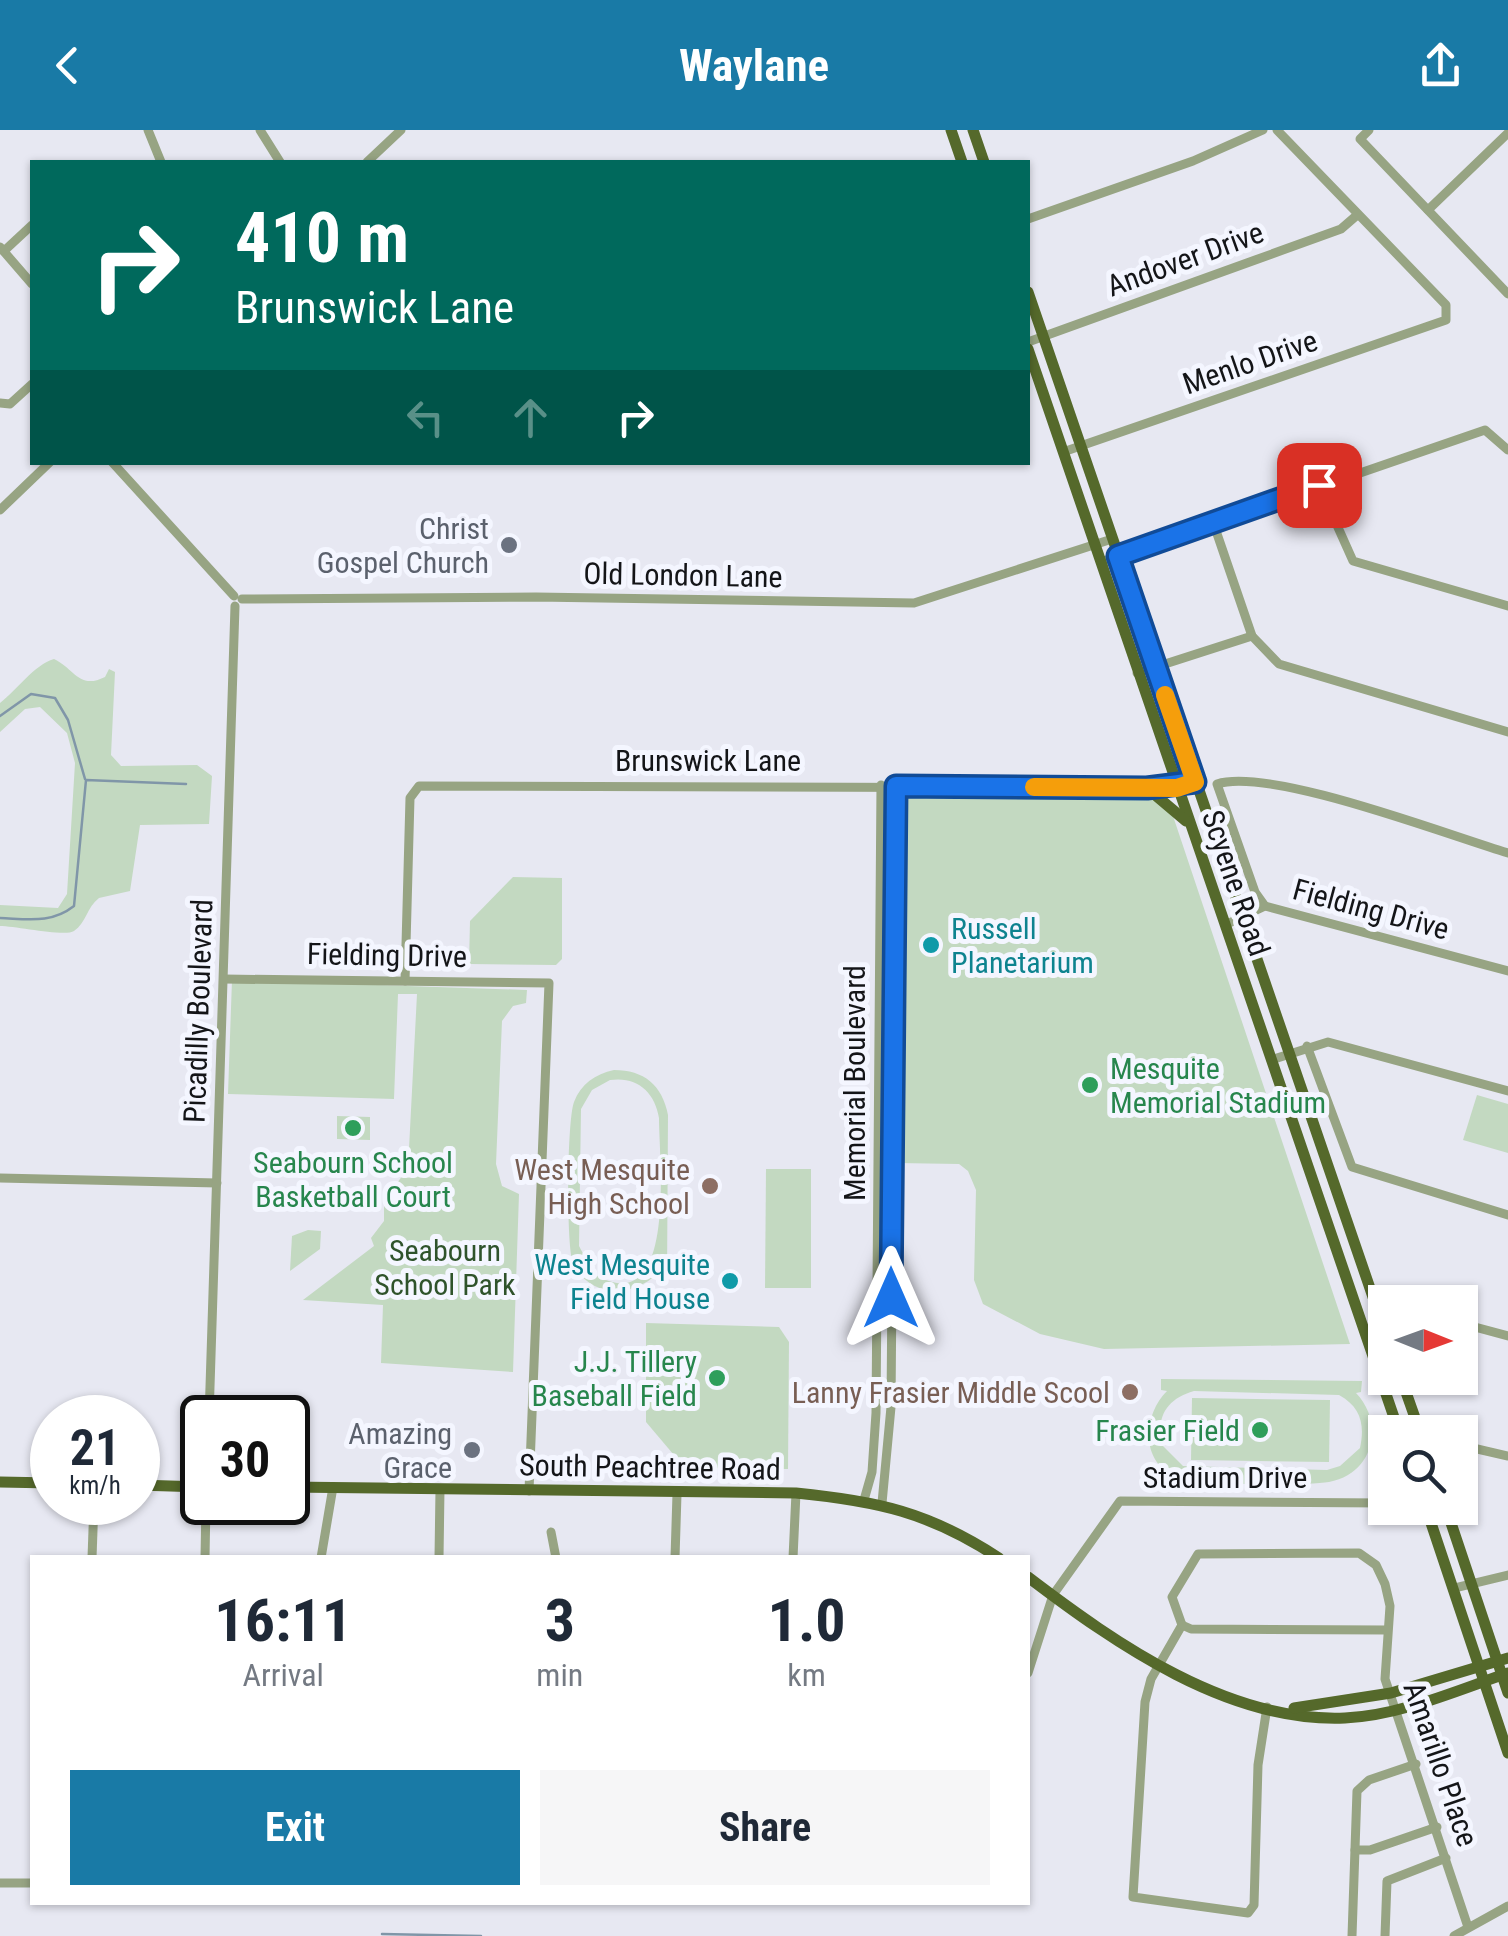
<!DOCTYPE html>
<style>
body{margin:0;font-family:"Roboto Condensed",sans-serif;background:#f6f6f7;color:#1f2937;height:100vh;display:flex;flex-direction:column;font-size:38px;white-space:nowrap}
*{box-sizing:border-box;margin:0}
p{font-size:32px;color:#747a83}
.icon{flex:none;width:55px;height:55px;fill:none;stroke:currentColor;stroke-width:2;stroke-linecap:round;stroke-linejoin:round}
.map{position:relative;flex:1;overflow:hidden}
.panel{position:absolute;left:30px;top:1425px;width:1000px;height:350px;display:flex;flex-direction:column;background:#fff;border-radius:0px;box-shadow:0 2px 8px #0004}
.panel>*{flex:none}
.hud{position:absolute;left:30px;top:30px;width:1000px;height:305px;border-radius:0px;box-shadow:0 2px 8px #0004;background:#00695c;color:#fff;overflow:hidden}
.needle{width:65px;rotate:91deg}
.fabs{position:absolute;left:1368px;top:1155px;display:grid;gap:20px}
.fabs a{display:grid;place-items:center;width:110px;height:110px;border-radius:0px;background:#fff;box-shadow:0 2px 8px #0004;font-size:50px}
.speed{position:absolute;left:30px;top:1265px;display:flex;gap:20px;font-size:50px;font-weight:700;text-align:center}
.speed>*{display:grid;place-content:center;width:130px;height:130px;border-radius:50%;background:#fff;box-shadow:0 2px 8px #0004;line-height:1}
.speed small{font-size:25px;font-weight:400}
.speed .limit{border:5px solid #111;border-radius:15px;background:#fff;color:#111}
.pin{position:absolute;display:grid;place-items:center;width:85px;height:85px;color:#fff;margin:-42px;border-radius:20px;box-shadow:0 5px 15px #0006}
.me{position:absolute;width:110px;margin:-55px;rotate:0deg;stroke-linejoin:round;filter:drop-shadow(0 0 8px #0008)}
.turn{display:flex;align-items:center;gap:35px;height:210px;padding:0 40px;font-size:45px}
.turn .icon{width:130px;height:130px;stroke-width:2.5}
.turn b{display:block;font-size:70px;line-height:85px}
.lanes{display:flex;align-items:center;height:95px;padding:0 40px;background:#0003;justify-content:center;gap:50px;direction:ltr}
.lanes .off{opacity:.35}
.eta{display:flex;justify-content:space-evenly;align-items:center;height:170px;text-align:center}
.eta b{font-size:60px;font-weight:700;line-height:70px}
.action{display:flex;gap:20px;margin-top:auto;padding:20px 40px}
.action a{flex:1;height:115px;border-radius:0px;background:#197aa6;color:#fff;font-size:40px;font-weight:700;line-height:115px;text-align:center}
.action a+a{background:#f6f6f7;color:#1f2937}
header{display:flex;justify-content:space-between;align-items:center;height:130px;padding:0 40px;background:#197aa6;color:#fff;font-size:45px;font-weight:700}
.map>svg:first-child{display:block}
</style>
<header><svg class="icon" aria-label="back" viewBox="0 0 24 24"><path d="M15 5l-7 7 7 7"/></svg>Waylane<svg class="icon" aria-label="share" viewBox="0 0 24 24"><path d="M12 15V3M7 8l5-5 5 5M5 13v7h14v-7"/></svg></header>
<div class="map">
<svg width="1508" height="1806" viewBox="0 0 1508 1806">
<rect width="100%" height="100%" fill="#e7e8f2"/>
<g fill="#c3d9c1" fill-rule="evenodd">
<path d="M54 529C75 539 79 560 105 547L109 539 115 542 111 625 121 636 197 635 212 646 209 694 140 695 130 761 99 768C87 777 86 793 74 801 65 807 16 796 0 796V775L58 778 67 764 75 633 67 603 40 577 25 579 0 602V573C18 559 34 535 54 529Z"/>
<path d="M905 665 1151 668 1172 683 1350 1214 1104 1219 1040 1204 983 1174 974 1150 976 1060 968 1041 959 1034 897 1033Z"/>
<path d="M513 747 562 748V829L556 835 469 834 470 791Z"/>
<path d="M232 850 527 860 526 873 513 876 502 891 496 1034 502 1056 519 1064 513 1242 381 1233 383 1175 303 1170 374 1116 371 1108 384 1091V1071L408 1038 417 864H398L394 969 228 964Z"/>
<path d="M614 940C644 940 662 955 668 985L667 1152 657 1153V1144C632 1168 589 1168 573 1133 566 1117 567 990 574 972 581 954 595 944 614 940ZM610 950C637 946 655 962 659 988 659 1028 678 1194 594 1144L579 1116 581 979 592 960Z"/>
<path d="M1477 965 1508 974V1023L1463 1010Z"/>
<path d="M337 986 370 987V1010L337 1009Z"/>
<path d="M766 1039H811V1158H765Z"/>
<path d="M308 1100 321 1101 320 1119 290 1141 292 1106Z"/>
<path d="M646 1193 779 1197 789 1212 788 1339 694 1338 679 1331 646 1292Z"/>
<path d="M1161 1249 1362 1251 1361 1262 1356 1263C1385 1293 1374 1344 1329 1352 1304 1356 1205 1355 1182 1349 1140 1337 1141 1287 1167 1261L1161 1260ZM1194 1261 1339 1265C1361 1277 1365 1295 1360 1318L1340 1336 1327 1340 1183 1336 1163 1316C1155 1288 1166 1269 1194 1261Z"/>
<path d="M1192 1268 1330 1270 1329 1332 1191 1330Z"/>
</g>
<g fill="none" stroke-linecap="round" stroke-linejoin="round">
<g stroke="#8096a8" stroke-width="2.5">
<path d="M0 586 31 564 55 568 68 590 85 649"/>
<path d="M0 788C28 789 51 794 74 776L86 650 186 654"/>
<path d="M382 1804 481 1806"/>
</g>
<g stroke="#97a483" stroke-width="9">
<path d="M148 0 161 32"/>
<path d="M260 0 280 32"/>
<path d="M1369 0 1360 9 1508 164"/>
<path d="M367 32 401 0"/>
<path d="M1428 80 1508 3"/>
<path d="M1028 89 1193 31 1263 0"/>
<path d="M0 117 32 154"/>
<path d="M4 121 32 95"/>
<path d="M1028 212 1341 99 1356 86"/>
<path d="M0 273 10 274 32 254"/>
<path d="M1063 322 1446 190V175L1277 0"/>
<path d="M112 332 234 466"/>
<path d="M1319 355 1353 431 1508 476"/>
<path d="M0 380 50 332"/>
<path d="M1213 392 1252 506 1279 534 1508 602"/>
<path d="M1101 432 1485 300 1508 320"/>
<path d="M242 469 536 467 914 473 1112 409"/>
<path d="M1137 543 1252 506"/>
<path d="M1265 776 1255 762 1217 654C1271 637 1447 705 1508 723"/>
<path d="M1225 795 1265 776 1508 841"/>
<path d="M224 849 549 853 529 1361"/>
<path d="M405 851 410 668 419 656 1147 658 1195 652"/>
<path d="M1307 916 1352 1037 1508 1085"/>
<path d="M1271 930 1328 912 1508 961"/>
<path d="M0 1048 217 1053"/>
<path d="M1460 1193 1508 1206"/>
<path d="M209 1288 235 476"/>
<path d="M1460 1315 1508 1326"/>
<path d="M864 1370 872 1342 876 1283 881 655"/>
<path d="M882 1373 891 1277 896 656"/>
<path d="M551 1402 556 1428"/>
<path d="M92 1428 94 1372"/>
<path d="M205 1428 206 1372"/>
<path d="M321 1428 333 1357"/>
<path d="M439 1428 440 1359"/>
<path d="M675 1428 677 1364"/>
<path d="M793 1428 796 1363"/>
<path d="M1454 1458 1508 1445"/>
<path d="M1182 1495 1172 1467 1198 1424 1359 1423 1376 1435 1385 1454 1390 1476 1385 1549 1468 1797"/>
<path d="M1182 1495 1151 1549 1145 1572 1133 1767 1248 1783 1254 1775 1258 1635 1267 1577"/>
<path d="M1182 1495 1191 1499 1387 1500"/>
<path d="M1028 1543 1053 1465 1120 1371 1385 1373"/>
<path d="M1355 1720H1370L1437 1697"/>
<path d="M0 1753H32"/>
<path d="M1352 1806 1357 1661 1369 1650 1416 1634"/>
<path d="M1385 1806 1387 1751 1446 1728"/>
<path d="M1454 1806 1508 1776"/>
</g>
<g stroke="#55692b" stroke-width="11">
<path d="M951 0 962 32"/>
<path d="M973 0 984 32"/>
<path d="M1028 162 1385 1202"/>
<path d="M1028 219 1399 1302"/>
<path d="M1147 658 1186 691"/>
<path d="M1401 1248 1420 1302"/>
<path d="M0 1352 52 1353"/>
<path d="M138 1355 202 1357"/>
<path d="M288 1357 796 1363C877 1371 929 1382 999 1428"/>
<path d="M1426 1378 1508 1623"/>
<path d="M1446 1378 1508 1563"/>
<path d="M1028 1447C1116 1514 1229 1593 1345 1588 1399 1586 1458 1560 1508 1543"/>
<path d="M1294 1578 1391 1563 1508 1528"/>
</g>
</g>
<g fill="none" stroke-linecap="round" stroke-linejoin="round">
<defs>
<path id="route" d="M891 1168 896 656 1147 658 1195 652 1118 426 1319 355"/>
</defs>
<use href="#route" stroke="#114b97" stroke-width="25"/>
<use href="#route" stroke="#1a73e8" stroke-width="18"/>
<path stroke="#f59e0b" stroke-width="18" d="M1034 657 1177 658 1195 652 1165 565"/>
</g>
<g fill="#6b7280" stroke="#f4f6ff" stroke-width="4">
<circle cx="509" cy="415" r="10"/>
<circle cx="472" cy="1320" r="10"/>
</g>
<g fill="#0f9aa8" stroke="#f4f6ff" stroke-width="4">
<circle cx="931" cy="815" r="10"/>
<circle cx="730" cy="1151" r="10"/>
</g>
<g fill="#2e9e5b" stroke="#f4f6ff" stroke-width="4">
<circle cx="1090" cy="955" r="10"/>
<circle cx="353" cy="998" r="10"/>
<circle cx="717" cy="1248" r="10"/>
<circle cx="1260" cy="1300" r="10"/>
</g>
<g fill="#8d6e63" stroke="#f4f6ff" stroke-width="4">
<circle cx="710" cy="1056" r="10"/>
<circle cx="1130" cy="1262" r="10"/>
</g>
<g text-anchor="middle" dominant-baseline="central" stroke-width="10" stroke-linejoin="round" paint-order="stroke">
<g font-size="30" fill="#141518" stroke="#f4f6ff">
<text transform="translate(1185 129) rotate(-20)">Andover Drive</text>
<text transform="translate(1250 232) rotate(-19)">Menlo Drive</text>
<text transform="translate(683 445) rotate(1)">Old London Lane</text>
<text x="708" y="630">Brunswick Lane</text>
<text transform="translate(1236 753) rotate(71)">Scyene Road</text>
<text transform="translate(1371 779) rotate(15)">Fielding Drive</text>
<text transform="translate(387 825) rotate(1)">Fielding Drive</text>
<text transform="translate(198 881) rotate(-88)">Picadilly Boulevard</text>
<text transform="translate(854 953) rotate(-90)">Memorial Boulevard</text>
<text transform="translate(650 1337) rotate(1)">South Peachtree Road</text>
<text x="1225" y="1347">Stadium Drive</text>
<text transform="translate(1441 1634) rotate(71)">Amarillo Place</text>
</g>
<g font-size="30" fill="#5b616d" stroke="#f4f6ff" text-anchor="end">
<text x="489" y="398">Christ<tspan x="489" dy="34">Gospel Church</tspan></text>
<text x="452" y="1303">Amazing<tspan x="452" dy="34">Grace</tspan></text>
</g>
<g font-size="30" fill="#0d838f" stroke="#f4f6ff" text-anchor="start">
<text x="951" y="798">Russell<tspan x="951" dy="34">Planetarium</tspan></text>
<text x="710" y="1134" text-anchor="end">West Mesquite<tspan x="710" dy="34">Field House</tspan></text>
</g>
<g font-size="30" fill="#27864d" stroke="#f4f6ff" text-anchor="end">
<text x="1110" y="938" text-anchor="start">Mesquite<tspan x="1110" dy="34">Memorial Stadium</tspan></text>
<text x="353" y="1032" text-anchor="middle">Seabourn School<tspan x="353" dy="34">Basketball Court</tspan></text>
<text x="697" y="1231">J.J. Tillery<tspan x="697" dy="34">Baseball Field</tspan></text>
<text x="1240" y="1300">Frasier Field</text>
</g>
<g font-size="30" fill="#785e54" stroke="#f4f6ff" text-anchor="end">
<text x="690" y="1039">West Mesquite<tspan x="690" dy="34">High School</tspan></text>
<text x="1110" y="1262">Lanny Frasier Middle Scool</text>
</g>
<g font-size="30" fill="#2f532b" stroke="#f4f6ff">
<text x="445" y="1120">Seabourn<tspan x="445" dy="34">School Park</tspan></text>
</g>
</g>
</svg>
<div class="fabs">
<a><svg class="needle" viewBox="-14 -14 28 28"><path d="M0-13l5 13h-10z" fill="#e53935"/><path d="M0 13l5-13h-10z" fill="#747a83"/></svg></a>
<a><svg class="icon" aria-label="search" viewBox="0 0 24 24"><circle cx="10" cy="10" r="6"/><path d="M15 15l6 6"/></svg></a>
</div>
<div class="speed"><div>21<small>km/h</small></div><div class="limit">30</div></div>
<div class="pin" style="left:1319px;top:355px;background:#d93025"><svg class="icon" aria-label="arrive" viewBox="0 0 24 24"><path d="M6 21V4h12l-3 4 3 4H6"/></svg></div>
<svg class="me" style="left:891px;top:1168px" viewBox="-20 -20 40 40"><path d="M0-17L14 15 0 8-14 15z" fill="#1a73e8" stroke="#fff" stroke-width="4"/></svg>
<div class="hud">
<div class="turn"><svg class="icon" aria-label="right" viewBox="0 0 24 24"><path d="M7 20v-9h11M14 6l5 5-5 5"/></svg><div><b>410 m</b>Brunswick Lane</div></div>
<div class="lanes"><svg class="icon off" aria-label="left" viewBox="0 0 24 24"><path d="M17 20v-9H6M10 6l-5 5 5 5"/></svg><svg class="icon off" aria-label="ahead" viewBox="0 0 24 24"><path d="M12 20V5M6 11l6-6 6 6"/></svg><svg class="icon" aria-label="right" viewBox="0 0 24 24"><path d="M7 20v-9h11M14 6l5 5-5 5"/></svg></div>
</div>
<section class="panel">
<div class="eta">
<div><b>16:11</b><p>Arrival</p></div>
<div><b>3</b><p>min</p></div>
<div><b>1.0</b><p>km</p></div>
</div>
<div class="action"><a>Exit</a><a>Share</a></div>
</section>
</div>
